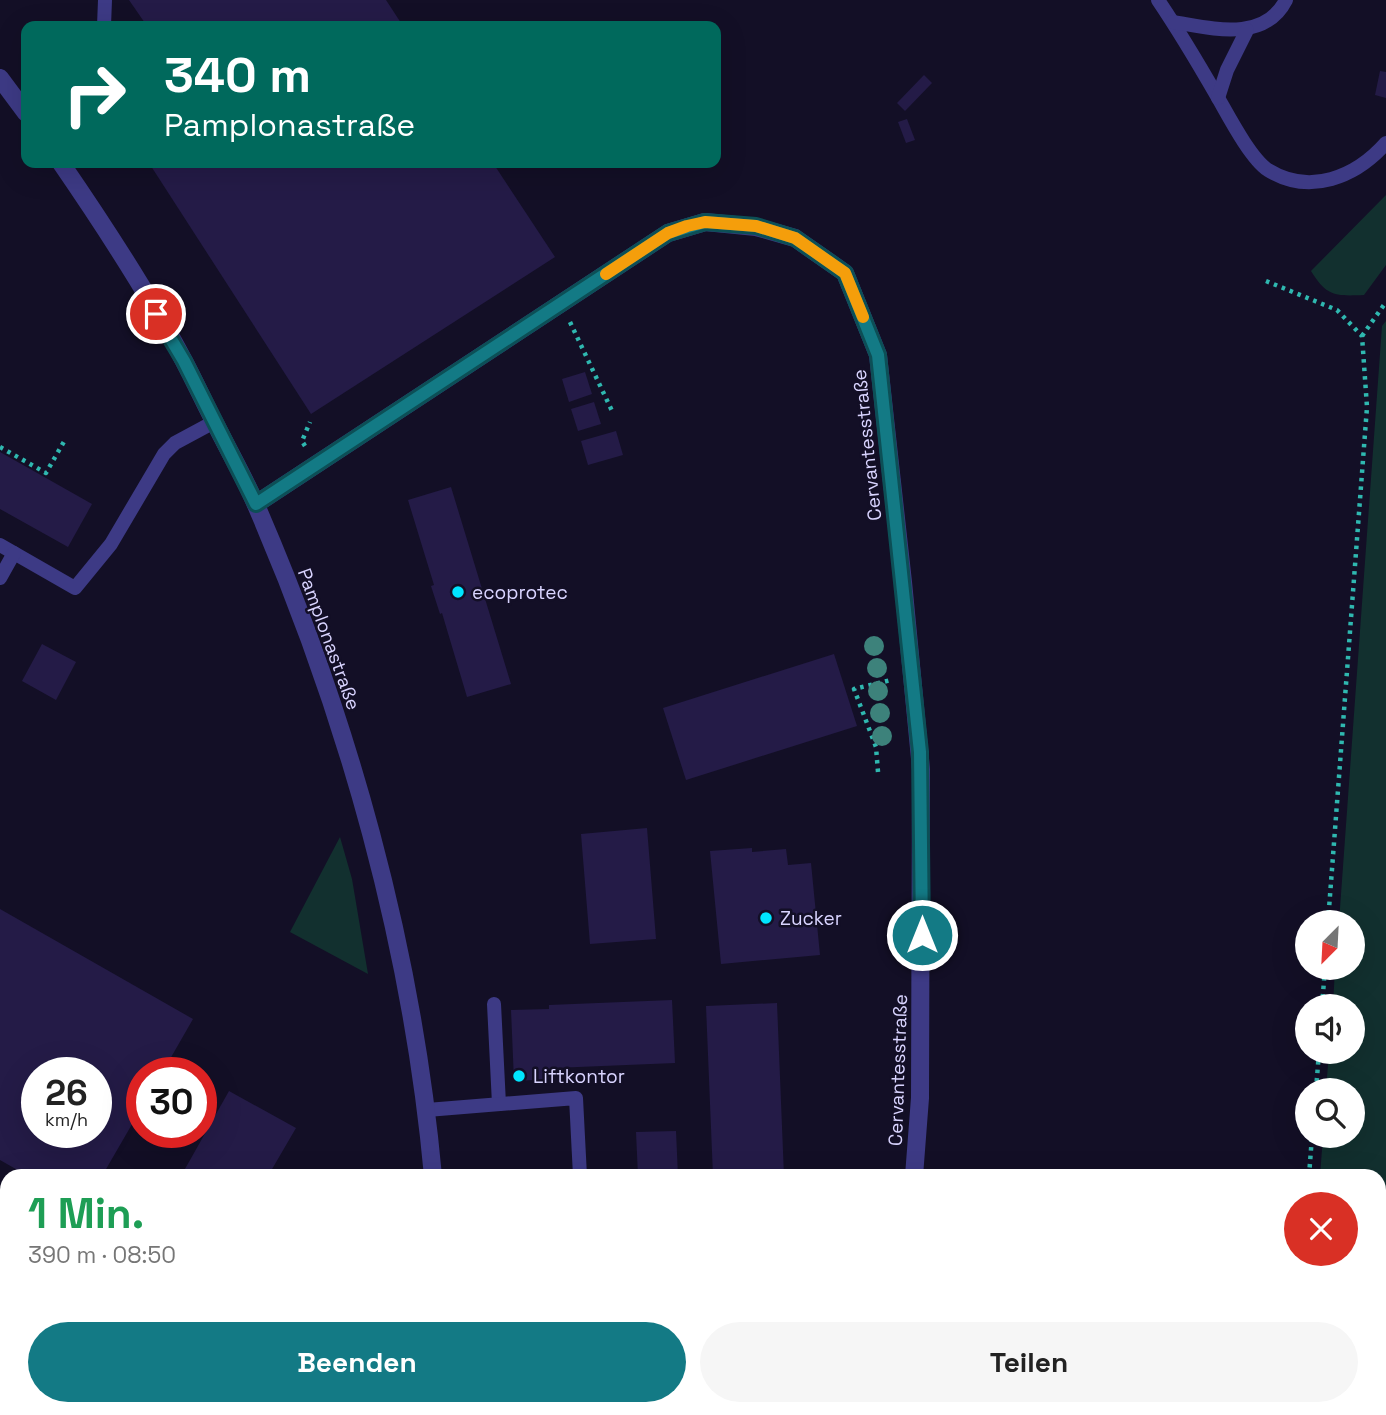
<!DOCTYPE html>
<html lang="de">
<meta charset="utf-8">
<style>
body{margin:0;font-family:"Space Grotesk",sans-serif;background:#f6f6f6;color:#222;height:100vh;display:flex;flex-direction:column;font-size:26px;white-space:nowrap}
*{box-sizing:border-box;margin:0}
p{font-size:23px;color:#767676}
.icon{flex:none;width:38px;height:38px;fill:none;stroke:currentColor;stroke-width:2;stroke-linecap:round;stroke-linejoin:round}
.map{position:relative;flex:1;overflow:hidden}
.side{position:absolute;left:0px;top:1169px;width:1386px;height:247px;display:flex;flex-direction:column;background:#fff;border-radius:21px 21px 0 0;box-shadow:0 7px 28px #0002}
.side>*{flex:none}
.banner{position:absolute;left:21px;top:21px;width:700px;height:147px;border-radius:14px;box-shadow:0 7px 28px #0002;background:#00695c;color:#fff;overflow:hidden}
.needle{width:46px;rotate:204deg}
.controls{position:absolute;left:1295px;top:910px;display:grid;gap:14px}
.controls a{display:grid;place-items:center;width:70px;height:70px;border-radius:50%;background:#fff;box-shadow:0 7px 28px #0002;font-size:35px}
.speed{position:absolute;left:21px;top:1057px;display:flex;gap:14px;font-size:35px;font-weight:700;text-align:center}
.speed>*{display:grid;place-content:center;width:91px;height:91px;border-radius:50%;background:#fff;box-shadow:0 7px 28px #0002;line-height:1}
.speed small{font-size:18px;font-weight:400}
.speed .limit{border:10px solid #d22;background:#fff;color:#111}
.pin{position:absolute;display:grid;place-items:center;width:60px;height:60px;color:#fff;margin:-30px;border:4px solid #fff;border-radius:50%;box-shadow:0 2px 7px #0007}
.me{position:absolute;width:77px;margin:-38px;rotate:0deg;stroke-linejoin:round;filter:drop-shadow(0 0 5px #0008)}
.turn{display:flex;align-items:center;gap:24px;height:147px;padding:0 28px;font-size:32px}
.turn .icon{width:91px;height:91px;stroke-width:2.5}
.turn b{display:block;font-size:49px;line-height:60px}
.round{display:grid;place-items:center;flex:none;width:74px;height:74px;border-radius:37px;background:#f6f6f6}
.overview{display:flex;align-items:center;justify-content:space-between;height:119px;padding:0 28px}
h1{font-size:42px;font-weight:700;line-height:52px;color:#1e9e55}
.primary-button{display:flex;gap:14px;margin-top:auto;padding:14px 28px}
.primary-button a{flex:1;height:80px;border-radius:42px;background:#137a85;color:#fff;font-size:28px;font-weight:700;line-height:80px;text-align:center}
.primary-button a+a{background:#f6f6f6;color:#222}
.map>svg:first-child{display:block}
</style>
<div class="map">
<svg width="1386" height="1415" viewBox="0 0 1386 1415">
<rect width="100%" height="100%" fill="#130f26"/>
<g fill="#12302f">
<path d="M1386 195V265L1364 295C1336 296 1327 297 1311 271Z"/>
<path d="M1386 321V1415H1303V1409H1379V1176H1320L1323 1136H1353V1090H1326L1329 1052H1353V1006H1333L1335 968H1353V922H1339L1382 326Z"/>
<path d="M340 837 352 879 368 974 290 932Z"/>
</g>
<g fill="#241b47" fill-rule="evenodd">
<path d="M129 0H386L403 26H147Z"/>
<path d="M1380 71 1386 72V98L1375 95Z"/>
<path d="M924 75 932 83 905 111 897 103Z"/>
<path d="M907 119 915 140 906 143 898 122Z"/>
<path d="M149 163H493L555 257 311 414Z"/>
<path d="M585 372 592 394 569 402 562 379Z"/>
<path d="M594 402 601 424 578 431 571 409Z"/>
<path d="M616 431 623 455 588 465 581 441Z"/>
<path d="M0 452 92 504 68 547 0 509Z"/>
<path d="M451 487 511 684 467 697 442 613 440 614 431 586 434 585 408 500Z"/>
<path d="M42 644 76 662 56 700 22 681Z"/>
<path d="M834 654 857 726 686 780 663 708Z"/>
<path d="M647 828 656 939 590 944 581 834Z"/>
<path d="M752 848V852L786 849 788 865 811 863 820 955 721 964 710 851Z"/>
<path d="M0 909 193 1019 162 1073H142V1107L102 1176H28L0 1160ZM37 1073H96V1132H37Z"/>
<path d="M672 1000 675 1063 554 1068 555 1079 514 1081 511 1010 549 1009V1005Z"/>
<path d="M777 1003 784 1176H713L706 1006Z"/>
<path d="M229 1091 296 1128 268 1176H181Z"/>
<path d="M676 1131 678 1176H638L636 1132Z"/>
<rect x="545" y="1409" width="276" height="6"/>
</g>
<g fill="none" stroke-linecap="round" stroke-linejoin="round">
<g stroke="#2fb8b0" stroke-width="4.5" stroke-dasharray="3.5 5" stroke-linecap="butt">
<path d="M1266 281 1337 310 1362 336 1367 407 1328 922"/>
<path d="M570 322 613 413"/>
<path d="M1362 336 1386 302"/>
<path d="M305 446 302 441 310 422"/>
<path d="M0 447 46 473 66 438"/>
<path d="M878 772 876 747 854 689 891 680"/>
<path d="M1322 1006 1325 968"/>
<path d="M1316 1090 1319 1052"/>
<path d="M1309 1176 1312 1136"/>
<path d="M0 1270 7 1274"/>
<path d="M0 1335 7 1339"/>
<path d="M132 1409 146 1415"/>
<path d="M1290 1415V1409"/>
</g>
<g stroke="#3d3a85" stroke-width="14">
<path d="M1158 0C1179 31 1198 63 1217 96 1228 115 1250 158 1268 170 1310 196 1356 177 1386 143"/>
<path d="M1173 22C1211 28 1264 43 1286 0"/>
<path d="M104 26 105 0"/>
<path d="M1218 98 1227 70 1247 30"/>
<path d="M0 545 75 588 111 544 164 454 175 443 214 422"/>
<path d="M0 578 14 553"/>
<path d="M494 1004 499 1104"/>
<path d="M427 1110 576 1098 580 1176"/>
</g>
<g stroke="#3d3a85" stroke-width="18">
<path d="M0 78 26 113"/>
<path d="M61 163C105 227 149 294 185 363 196 384 206 406 217 427 230 453 245 479 256 505 348 717 412 946 433 1176"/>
<path d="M256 504 668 233 705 222 756 227 795 238 845 273 878 355 903 582 921 769 920 1098 914 1176"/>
<path d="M0 1304 7 1307"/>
<path d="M191 1409 203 1415"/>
<path d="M442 1415V1409"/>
<path d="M883 1415 884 1409"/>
</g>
</g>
<g fill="#3d827b">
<circle cx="874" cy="646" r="10"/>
<circle cx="877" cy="668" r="10"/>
<circle cx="878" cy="691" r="10"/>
<circle cx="880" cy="713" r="10"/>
<circle cx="882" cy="736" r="10"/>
</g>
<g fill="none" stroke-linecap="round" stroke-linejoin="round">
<defs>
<path id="route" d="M156 314 184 361 256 504 668 233 705 222 756 226 795 238 845 273 878 355 920 752 922 935"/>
</defs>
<use href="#route" stroke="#0c4f56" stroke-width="18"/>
<use href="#route" stroke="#137a85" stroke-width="12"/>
<path stroke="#f59e0b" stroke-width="12" d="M606 274 668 233 687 226 705 222 756 226 795 238 845 273 863 317"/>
</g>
<g fill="#00e5ff" stroke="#130f26" stroke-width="2.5">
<circle cx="458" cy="592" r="7"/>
<circle cx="766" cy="918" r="7"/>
<circle cx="519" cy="1076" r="7"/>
</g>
<g text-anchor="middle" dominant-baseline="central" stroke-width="5" stroke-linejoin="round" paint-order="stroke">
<g font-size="19" fill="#d9d4ff" stroke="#130f26">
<text transform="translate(867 445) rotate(-96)">Cervantesstraße</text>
<text transform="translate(329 639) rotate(70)">Pamplonastraße</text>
<text transform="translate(898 1070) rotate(-88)">Cervantesstraße</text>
</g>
<g font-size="19" fill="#d9d4ff" stroke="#130f26" text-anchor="start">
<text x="472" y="592">ecoprotec</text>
<text x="780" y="918">Zucker</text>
<text x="533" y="1076">Liftkontor</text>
</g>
</g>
</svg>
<div class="controls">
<a><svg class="needle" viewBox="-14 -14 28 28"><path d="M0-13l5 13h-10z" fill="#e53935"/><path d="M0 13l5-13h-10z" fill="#767676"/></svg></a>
<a><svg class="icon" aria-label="sound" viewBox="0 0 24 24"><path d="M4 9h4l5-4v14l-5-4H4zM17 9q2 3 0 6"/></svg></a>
<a><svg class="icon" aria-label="search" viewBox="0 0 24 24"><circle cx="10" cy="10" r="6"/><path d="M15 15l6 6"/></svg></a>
</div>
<div class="speed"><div>26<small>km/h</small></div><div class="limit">30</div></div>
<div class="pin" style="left:156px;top:314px;background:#d93025"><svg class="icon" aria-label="arrive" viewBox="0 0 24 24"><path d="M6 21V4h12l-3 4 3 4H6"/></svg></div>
<svg class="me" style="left:922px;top:935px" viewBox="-20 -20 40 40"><circle r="17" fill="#137a85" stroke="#fff" stroke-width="3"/><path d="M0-11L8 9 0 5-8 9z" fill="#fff"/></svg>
<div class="banner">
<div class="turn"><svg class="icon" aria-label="right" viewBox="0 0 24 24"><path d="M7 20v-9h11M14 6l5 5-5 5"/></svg><div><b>340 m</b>Pamplonastraße</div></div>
</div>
<section class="side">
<div class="overview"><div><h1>1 Min.</h1><p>390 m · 08:50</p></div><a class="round" style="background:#d93025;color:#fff"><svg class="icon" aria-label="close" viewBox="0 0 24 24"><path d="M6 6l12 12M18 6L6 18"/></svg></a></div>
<div class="primary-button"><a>Beenden</a><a>Teilen</a></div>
</section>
</div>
